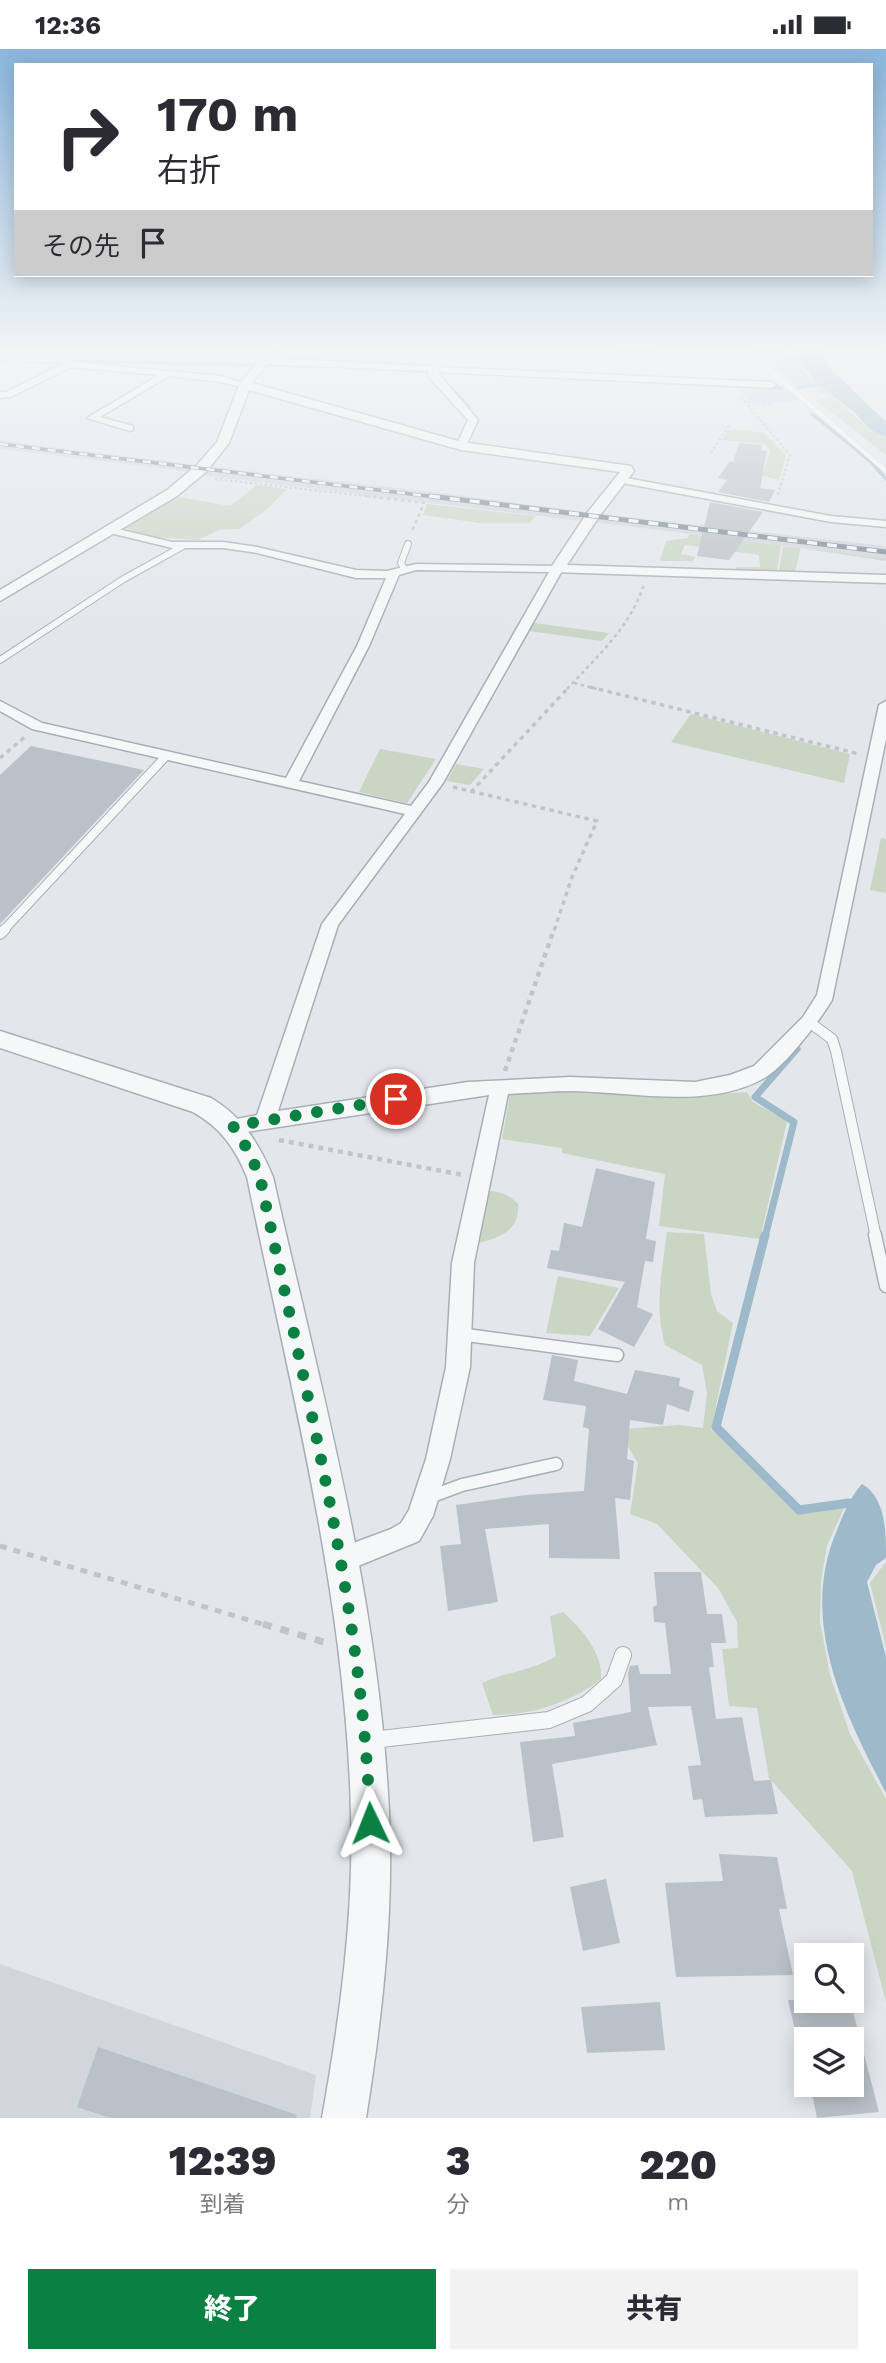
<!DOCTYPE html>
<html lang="ja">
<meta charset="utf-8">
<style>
body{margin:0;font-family:"Work Sans","Noto Sans JP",sans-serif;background:#f2f2f3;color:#2b2b33;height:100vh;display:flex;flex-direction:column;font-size:26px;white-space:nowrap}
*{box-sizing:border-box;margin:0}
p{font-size:23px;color:#7c7c81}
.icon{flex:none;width:38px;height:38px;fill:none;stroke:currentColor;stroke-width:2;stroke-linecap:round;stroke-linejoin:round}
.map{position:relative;height:2069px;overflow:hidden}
.drawer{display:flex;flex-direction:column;background:#fff;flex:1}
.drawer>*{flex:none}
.hud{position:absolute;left:14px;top:14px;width:859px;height:214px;border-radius:0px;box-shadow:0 4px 18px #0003;background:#fff;color:#2b2b33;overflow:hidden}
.fabs{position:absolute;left:794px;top:1894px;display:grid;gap:14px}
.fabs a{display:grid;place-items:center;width:70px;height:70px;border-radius:0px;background:#fff;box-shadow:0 4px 18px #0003;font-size:35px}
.pin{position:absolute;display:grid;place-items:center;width:60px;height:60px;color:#fff;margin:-30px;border:4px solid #fff;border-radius:50%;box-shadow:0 2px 7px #0007}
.me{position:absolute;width:77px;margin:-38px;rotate:358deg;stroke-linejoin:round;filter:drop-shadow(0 0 5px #0008)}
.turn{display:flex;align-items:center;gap:24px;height:147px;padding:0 28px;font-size:32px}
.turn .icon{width:91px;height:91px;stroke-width:2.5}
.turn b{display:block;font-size:49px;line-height:60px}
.then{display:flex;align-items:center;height:66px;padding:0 28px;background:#0003;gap:14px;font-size:26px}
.eta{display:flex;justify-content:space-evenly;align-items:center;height:119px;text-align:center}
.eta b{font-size:42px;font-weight:800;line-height:49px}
.button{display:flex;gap:14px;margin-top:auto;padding:14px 28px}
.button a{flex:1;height:80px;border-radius:0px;background:#0b8043;color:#fff;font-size:28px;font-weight:800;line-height:80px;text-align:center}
.button a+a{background:#f2f2f3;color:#2b2b33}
.status{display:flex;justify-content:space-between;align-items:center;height:49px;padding:0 35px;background:#fff;direction:ltr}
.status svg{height:19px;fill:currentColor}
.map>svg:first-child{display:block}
</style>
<div class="status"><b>12:36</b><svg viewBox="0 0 49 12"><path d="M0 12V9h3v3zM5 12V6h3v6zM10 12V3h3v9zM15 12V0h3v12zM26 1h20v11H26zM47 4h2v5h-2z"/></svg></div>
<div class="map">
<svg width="886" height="2069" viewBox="0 0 886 2069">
<rect width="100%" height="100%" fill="#e3e7eb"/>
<g fill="#d1d6dd">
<path d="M740 340 791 341 803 351 772 354 749 351Z"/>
<path d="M0 391 50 398 197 416 191 423 0 400Z"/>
<path d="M211 418 441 444 587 463 581 472 201 426Z"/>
<path d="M599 465 886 497V512L788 497 593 473Z"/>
<path d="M0 1915 316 2026 310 2069H0Z"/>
</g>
<g fill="#cad5c4">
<path d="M749 298H761L798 314 814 334 795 336Z"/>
<path d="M814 339H822L871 381 886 390V406L816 351 827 349Z"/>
<path d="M734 380 764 384 786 406 779 431 758 425 764 422 770 402 765 395 722 391 728 381Z"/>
<path d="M257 436 287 440 266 461 239 480 219 481 198 491 155 488 122 478 174 447 230 457Z"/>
<path d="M427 455 536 467 529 474H480L423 466Z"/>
<path d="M689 485 781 496 777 522H736V518H760L759 506 685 496 681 505 696 508 693 512H660L666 492 688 489Z"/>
<path d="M783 497 886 509V512L801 499 795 522H779Z"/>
<path d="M534 574 609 584 602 592 529 582Z"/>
<path d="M691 665 850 705 844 734 671 693Z"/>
<path d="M380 700 436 710 407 754 359 743Z"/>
<path d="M456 715 484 720 470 736 447 732Z"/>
<path d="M881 789 886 790V844L870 841Z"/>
<path d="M570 1041 682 1048 747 1043 753 1053 787 1072 760 1190 659 1177 665 1125 562 1104V1099L502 1090 510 1045Z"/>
<path d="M487 1142C500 1142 509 1146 518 1155 520 1185 496 1189 472 1196Z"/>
<path d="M667 1183 704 1185 711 1245 717 1262 733 1274 711 1381 717 1384 796 1464 845 1457 827 1497 821 1532 820 1573 830 1626 850 1685 886 1750V1953L852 1822 769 1729 757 1659 729 1657 722 1600 738 1599 737 1573 718 1539 657 1475 630 1465 638 1414 619 1383 624 1380 679 1376 703 1379 707 1344 702 1316 665 1296C654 1258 662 1221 667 1183Z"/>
<path d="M558 1227 619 1239 590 1287 546 1284Z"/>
<path d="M886 1513V1598L870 1534Z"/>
<path d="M563 1563C582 1580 603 1604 601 1630 570 1654 533 1666 493 1666L482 1634C506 1623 534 1621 556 1607L550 1567Z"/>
</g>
<g fill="#9ebaca">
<path d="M760 298H769L803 313 794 298H822L821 303 829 318 886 373V389L871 381 853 362 818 336 803 316Z"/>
<path d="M862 1435C886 1449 886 1482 886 1509L876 1516 867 1533 886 1608V1744C844 1664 798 1571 837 1481 844 1464 850 1448 862 1435Z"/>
</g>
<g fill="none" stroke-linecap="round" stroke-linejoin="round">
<g stroke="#9ebaca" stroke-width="3.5">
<path d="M77 312 253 316"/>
<path d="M270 316 308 317"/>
<path d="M400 321 424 322"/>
<path d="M444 332 470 359"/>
<path d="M766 338 782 339"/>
<path d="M798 338 825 335"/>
<path d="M812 365 870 412 886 430"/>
</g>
<path stroke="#9ebaca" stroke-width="7" d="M765 1188 794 1073 755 1048 797 1000"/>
<path stroke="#9ebaca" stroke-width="9" d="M765 1186 716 1378 799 1461 849 1454"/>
</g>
<g fill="#bac1c8">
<path d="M739 394 762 396 761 401 767 402 760 439 775 441 769 453 718 443 727 431 718 429 730 412 733 413Z"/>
<path d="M710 453 763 463 729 511 697 507Z"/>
<path d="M31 697 144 721 0 875V726Z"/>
<path d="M596 1119 655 1133 646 1190 656 1192 653 1213 645 1212 637 1258 653 1265 634 1298 598 1280 625 1233 547 1219 551 1201 559 1202 564 1174 582 1178Z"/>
<path d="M552 1306 578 1311 574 1332 627 1345 635 1321 680 1329 679 1337 694 1342 689 1363 667 1355 663 1376 630 1371 627 1410 634 1412 630 1451 615 1449 620 1510 549 1509V1475L485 1480 498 1553 448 1562 440 1497 461 1495 456 1456 526 1446 584 1442 589 1380 583 1378 586 1357 543 1351Z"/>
<path d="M654 1523H701L707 1565H722L726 1594H711L714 1618H709L716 1670 742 1668 754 1732 771 1731 778 1765 705 1768 702 1750 693 1751 688 1717 701 1716 691 1657 648 1658 657 1696 552 1715 564 1788 533 1793 520 1693 575 1687 573 1674 631 1663 628 1624 630 1617 638 1616 640 1625H671L665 1574 654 1573 653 1558 657 1556Z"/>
<path d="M719 1805 777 1808 787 1860H779L793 1926 676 1928 665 1834 723 1832Z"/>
<path d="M606 1830 620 1894 583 1902 570 1838Z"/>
<path d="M788 1951H850L879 2063 817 2069 810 2035H852V1990H797Z"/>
<path d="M660 1953 665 2001 587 2004 581 1958Z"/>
<path d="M98 1998 297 2066 296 2069H110L77 2058Z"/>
</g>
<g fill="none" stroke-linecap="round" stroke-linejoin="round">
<defs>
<path id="service-far5" d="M743 298 886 422"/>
<g id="service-far4">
<path d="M404 520 401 514 408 495"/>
<path d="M0 611 122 531 183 497"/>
</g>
<path id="service-far3" d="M3 882 166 707"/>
<g id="service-far2">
<path d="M0 885 5 880"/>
<path d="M809 973 832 990 836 1002 876 1188"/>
</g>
<g id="service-far1">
<path d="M875 1186 886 1237"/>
<path d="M459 1285 617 1306"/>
<path d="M430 1448 462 1436 556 1415"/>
</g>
<path id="service" d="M372 1691 549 1671 587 1655 614 1631 623 1606"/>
<g id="minor">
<path d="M441 298H449L439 318 772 333 776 336 772 339 437 323 478 371 466 397 461 400 456 397 468 371 428 327V322L265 315 261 312 265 309 431 317Z"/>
<path d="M612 298 735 301 739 304 735 307 616 300Z"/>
<path d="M0 305 67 308 73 313 221 327 249 336 245 339 221 333 169 327 100 368 133 377V381L130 382 87 369 159 326 71 318 11 348 0 349V343H6L65 314 0 311Z"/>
<path d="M621 428 831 467 886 472V478L831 473 617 433V429Z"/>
<path d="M110 478 172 493H223L257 498 356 521 387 522 416 515 557 517 563 520 443 734 338 876 278 1062 468 1033 570 1028 695 1033 730 1026 754 1017 803 968 817 946 879 656 886 652V690L832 951C820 971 786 1016 766 1028 710 1061 634 1043 572 1042 551 1042 529 1044 508 1045L474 1214 470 1318 450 1410 433 1467 419 1492 341 1524 332 1520 328 1511 332 1502 391 1480 401 1474 409 1461 426 1410 446 1318 452 1214 489 1046 233 1085 226 1082 223 1077 226 1072 257 1066 322 875 405 765 32 680 0 662V652L42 674 286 729 357 597 386 529H356L257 504 223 499H172L106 483 104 481ZM416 521 549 523 429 733 411 757 299 732 369 597 399 526Z"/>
</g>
<g id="tertiary">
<path d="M270 298H281L252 334 462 393 631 417 634 422 598 469 567 516 886 526V534L552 523 550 520 587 464 620 423 461 401 249 341 229 394 207 422 177 447 0 552V541L167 441 197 416 217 393 239 336Z"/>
<path d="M0 982 211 1049C243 1068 259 1095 273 1128 320 1337 379 1548 389 1763 394 1866 382 1968 366 2069H322C340 1968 354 1867 351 1764 346 1549 290 1337 247 1128 235 1099 221 1079 193 1063L0 999Z"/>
</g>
</defs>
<use href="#service-far5" stroke="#a8afb5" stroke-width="5"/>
<use href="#service-far4" stroke="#a8afb5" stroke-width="8"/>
<use href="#service-far3" stroke="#a8afb5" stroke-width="10"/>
<use href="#service-far2" stroke="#a8afb5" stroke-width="12"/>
<use href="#service-far1" stroke="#a8afb5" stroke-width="15"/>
<use href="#service" stroke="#a8afb5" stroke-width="18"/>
<use href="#minor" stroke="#a8afb5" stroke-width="3"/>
<use href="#tertiary" stroke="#a8afb5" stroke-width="3"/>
<g stroke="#c1c5ca" stroke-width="2" stroke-dasharray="2.5 2.5" stroke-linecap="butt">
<path d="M879 298V305L886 314"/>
<path d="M213 313H243"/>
<path d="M741 348 790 406 777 448"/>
<path d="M743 352 770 356"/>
<path d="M711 404 730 375"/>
<path d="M215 430 382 449"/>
</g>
<g stroke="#c1c5ca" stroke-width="2.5" stroke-dasharray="3.5 3.5" stroke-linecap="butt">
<path d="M366 447 424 454 411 484"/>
<path d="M574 634 597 640"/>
<path d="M567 640C597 608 631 577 644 535"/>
</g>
<g stroke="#c1c5ca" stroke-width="3.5" stroke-dasharray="4.5 4.5" stroke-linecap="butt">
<path d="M590 638 859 705"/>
<path d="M0 709 26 687"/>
<path d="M453 738 597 772 572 828 554 882"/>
<path d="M471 743 569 638"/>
</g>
<g stroke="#c1c5ca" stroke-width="4.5" stroke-dasharray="5 5" stroke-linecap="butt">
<path d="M505 1022 554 880"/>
<path d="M279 1091 463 1126"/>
</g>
<path stroke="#c1c5ca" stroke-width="5" stroke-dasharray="7 7" stroke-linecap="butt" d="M0 1497 269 1577"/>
<path stroke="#c1c5ca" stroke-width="7" stroke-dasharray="9 9" stroke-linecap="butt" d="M263 1575 327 1594"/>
<use href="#service-far5" stroke="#f6f7f9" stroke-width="4.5"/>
<use href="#service-far4" stroke="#f6f7f9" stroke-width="6"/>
<use href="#service-far3" stroke="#f6f7f9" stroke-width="8"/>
<use href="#service-far2" stroke="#f6f7f9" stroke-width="10"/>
<use href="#service-far1" stroke="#f6f7f9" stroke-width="12"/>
<use href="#service" stroke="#f6f7f9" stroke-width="16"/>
<use href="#minor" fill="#f6f7f9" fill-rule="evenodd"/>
<use href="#tertiary" fill="#f6f7f9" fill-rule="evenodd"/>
<defs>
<path id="rail-far1" d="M0 395 444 449"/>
<path id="rail" d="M430 447 886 503"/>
</defs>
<use href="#rail-far1" stroke="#7c8994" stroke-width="3.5"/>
<use href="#rail" stroke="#7c8994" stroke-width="5"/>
<use href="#rail-far1" stroke="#f3f6f8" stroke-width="2.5" stroke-dasharray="8" stroke-linecap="butt"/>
<use href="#rail" stroke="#f3f6f8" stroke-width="3.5" stroke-dasharray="10" stroke-linecap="butt"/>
</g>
<linearGradient id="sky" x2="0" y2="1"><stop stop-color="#8ab6dc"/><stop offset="0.51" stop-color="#f2f4f6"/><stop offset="1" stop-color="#f2f4f6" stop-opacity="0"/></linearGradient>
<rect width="886" height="588" fill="url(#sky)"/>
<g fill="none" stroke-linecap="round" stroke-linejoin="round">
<path stroke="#0b8043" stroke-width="12" stroke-dasharray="0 21.6" d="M370 1774C363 1556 304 1341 260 1128L248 1101 233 1077 396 1050"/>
</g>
</svg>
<div class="fabs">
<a><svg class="icon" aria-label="search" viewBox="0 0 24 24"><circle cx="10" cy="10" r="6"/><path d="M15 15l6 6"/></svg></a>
<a><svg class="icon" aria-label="layers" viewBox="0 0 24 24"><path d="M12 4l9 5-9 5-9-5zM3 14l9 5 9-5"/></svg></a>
</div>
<div class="pin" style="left:396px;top:1050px;background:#d93025"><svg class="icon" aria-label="arrive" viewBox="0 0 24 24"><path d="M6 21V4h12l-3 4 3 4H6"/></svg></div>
<svg class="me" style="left:370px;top:1774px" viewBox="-20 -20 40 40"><path d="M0-17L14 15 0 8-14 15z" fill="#0b8043" stroke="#fff" stroke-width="4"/></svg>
<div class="hud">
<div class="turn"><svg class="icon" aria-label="right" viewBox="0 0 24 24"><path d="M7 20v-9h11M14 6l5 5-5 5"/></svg><div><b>170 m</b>右折</div></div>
<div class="then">その先<svg class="icon" aria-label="arrive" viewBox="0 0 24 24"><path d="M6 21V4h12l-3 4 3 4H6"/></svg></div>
</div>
</div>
<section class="drawer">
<div class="eta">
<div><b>12:39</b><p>到着</p></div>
<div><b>3</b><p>分</p></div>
<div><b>220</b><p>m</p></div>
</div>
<div class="button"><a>終了</a><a>共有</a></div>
</section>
